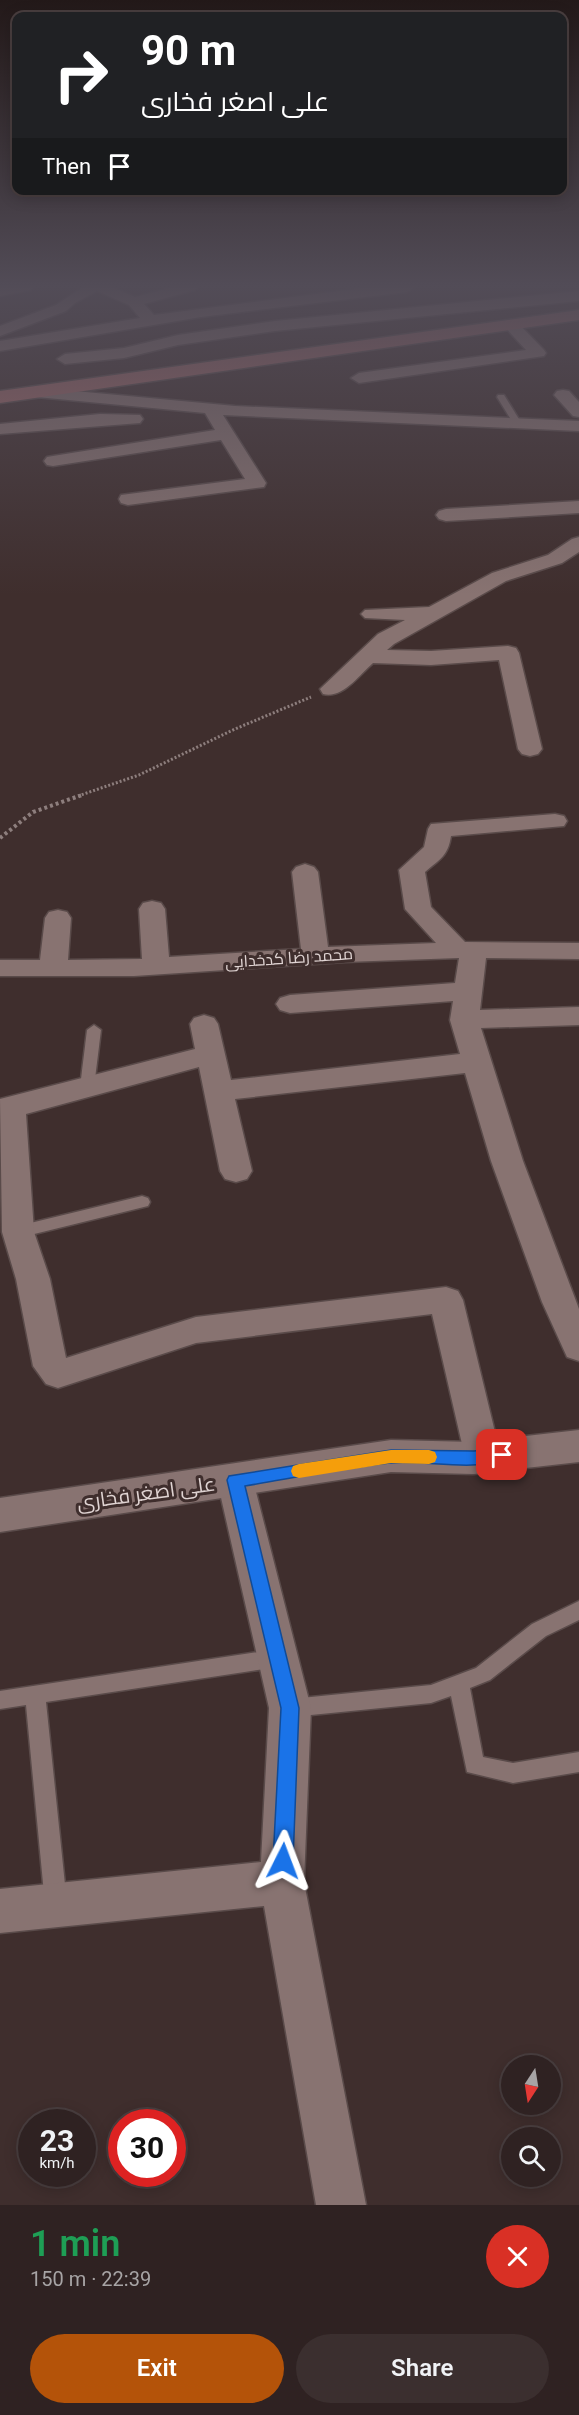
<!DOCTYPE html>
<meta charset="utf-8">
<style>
body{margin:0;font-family:Roboto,Cairo,sans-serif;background:#3b2f2f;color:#f1f3f6;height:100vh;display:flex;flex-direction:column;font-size:22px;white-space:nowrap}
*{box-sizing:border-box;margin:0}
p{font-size:20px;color:#a7a4a5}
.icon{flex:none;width:33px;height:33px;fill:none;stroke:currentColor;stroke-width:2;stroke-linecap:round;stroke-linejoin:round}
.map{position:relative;height:2205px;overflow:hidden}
.sheet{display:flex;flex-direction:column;background:#2f2222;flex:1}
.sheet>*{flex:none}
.guide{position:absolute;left:12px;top:12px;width:555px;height:183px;border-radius:12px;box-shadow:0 3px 15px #0003,0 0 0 2px #4a3f40;background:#202124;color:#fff;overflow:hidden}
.needle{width:39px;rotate:192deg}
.buttons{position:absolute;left:501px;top:2055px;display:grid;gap:12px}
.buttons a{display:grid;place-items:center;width:60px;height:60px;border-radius:50%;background:#2f2222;box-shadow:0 3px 15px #0003,0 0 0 2px #4a3f40;font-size:30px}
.speed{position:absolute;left:18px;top:2109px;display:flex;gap:12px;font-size:30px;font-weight:700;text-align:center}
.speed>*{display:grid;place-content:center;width:78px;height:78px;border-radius:50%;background:#2f2222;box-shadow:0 3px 15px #0003,0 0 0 2px #4a3f40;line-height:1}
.speed small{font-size:15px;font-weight:400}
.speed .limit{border:9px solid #d22;background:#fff;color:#111}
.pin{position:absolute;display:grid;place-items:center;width:51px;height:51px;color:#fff;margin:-26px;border-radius:12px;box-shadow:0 3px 9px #0006}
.me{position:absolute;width:66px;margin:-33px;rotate:3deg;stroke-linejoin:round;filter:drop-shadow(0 0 4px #0008)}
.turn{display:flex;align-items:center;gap:21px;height:126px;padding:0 30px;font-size:27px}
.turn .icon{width:78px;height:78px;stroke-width:2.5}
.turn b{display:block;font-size:42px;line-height:51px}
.then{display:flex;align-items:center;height:57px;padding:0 30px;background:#0003;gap:12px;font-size:22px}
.round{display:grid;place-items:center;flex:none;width:63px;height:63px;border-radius:32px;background:#3b2f2f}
.summary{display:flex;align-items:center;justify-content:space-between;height:102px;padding:0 30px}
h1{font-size:36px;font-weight:600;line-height:45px;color:#1e9e55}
.action{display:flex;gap:12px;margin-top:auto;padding:12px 30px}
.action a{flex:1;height:69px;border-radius:36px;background:#b45309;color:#fff;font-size:24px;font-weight:600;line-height:69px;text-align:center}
.action a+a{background:#3b2f2f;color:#f1f3f6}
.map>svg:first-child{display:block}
</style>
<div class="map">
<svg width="579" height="2205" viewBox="0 0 579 2205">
<rect width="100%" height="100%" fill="#3f2e2d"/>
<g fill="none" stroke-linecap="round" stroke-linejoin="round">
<defs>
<g id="service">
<path d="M498 395H504L522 424 521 426H515L497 397Z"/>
<path d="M94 1025 101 1030 94 1087 87 1092 80 1087 87 1030Z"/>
<path d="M142 1196 148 1198 150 1202 148 1206 18 1238 12 1236 10 1232 12 1228 18 1226Z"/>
<path d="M579 1601V1620L546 1636 490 1680 470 1688 483 1757 513 1763 579 1752V1772L513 1783 467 1772 451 1696 431 1703 291 1717 284 1715 281 1708 284 1701 291 1699 431 1685 476 1668 532 1624Z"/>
<path d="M278 1649 285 1652 288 1658 285 1664 278 1667 46 1702 67 1904 64 1912 56 1915 48 1912 45 1904 26 1705 0 1709V1691Z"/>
</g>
<g id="minor">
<path d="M0 287H34L31 290 0 296Z"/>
<path d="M83 287H112L135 297 174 287H198L195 290 144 304 154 315 370 287H415L407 292 201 317 0 351V341L140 318 129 305 97 291 75 303 66 311 0 336V326L56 305Z"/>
<path d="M579 291V301L275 331 178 345 124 358 65 364 57 359 65 354 124 348 178 335 275 321Z"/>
<path d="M511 320 517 322 544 350 546 353 544 356 359 383 351 378 359 373 526 350 503 325Z"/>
<path d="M32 387 235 406 579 421V431L223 415 266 483 264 487 128 505 121 503 119 499 121 495 245 479 221 440 53 466 47 465 44 461 47 457 53 456 215 430 205 413 26 396 23 392 26 388Z"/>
<path d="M563 390 569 391 579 402V417L573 416 554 395 557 391Z"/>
<path d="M100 414 140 415 143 419 140 423 0 434V424Z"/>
<path d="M579 501V513L446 521 439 519 436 515 439 511 446 509Z"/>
<path d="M579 537V552L562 563 506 581 394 644 387 650 431 651 508 646 516 648 519 653 542 749 538 754 530 756 522 754 518 749 499 660 431 665 373 663C359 675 343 699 323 694L320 689 378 634 405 620 365 618 361 614 365 610 429 607 492 573 548 555 572 539Z"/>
<path d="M555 814 564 816 567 821 564 826 451 836C448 856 440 859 425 872L431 907 465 942 579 943V959L486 958 480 1010 579 1007V1025L481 1028 523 1161 579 1309V1361L567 1357 542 1302 491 1161 465 1073 235 1099 252 1171 247 1179 236 1182 225 1179 220 1171 199 1067 26 1114 34 1232 50 1279 66 1358 196 1317 446 1287 458 1291 463 1300 501 1457 496 1467 483 1472 470 1467 465 1457 432 1314 196 1343 58 1388 46 1384 33 1366 16 1279 2 1232 0 1099 195 1049 190 1024 194 1018 204 1015 214 1018 218 1024 231 1080 460 1054 450 1020 453 1001 290 1013 280 1010 276 1004 280 998 290 995 455 983 459 958 345 962 134 976H0V960H40L45 918 49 912 58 910 67 912 71 918 68 960 142 959 139 909 143 903 152 901 161 903 165 909 169 957 301 949 292 872 296 867 305 864 314 867 318 872 328 947 436 943 405 909 399 870 424 847 428 829 431 824Z"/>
<path d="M235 1465 248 1469 253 1480 311 1708 304 1882 366 2205H316L264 1906 0 1933V1889L261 1862 269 1708 217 1480 222 1469Z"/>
</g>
<path id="tertiary" d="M579 1430V1462L474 1474 391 1472 0 1532V1498L391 1440 474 1442Z"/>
<path id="secondary" d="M579 310V320L0 403V391Z"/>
</defs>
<use href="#service" stroke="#5a4b4a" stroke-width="3"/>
<use href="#minor" stroke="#5a4b4a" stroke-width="3"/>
<use href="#tertiary" stroke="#5a4b4a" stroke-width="3"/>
<use href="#secondary" stroke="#5a4b4a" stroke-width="3"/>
<path stroke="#8d7e7d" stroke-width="3" stroke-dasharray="2 2" stroke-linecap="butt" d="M78 796 139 775 235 729 311 697"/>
<path stroke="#8d7e7d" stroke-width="4" stroke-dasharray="3 3" stroke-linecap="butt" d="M0 838 33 812 82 795"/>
<use href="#service" fill="#887371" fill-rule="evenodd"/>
<use href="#minor" fill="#887371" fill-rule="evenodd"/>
<use href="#tertiary" fill="#887371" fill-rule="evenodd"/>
<use href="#secondary" fill="#a36969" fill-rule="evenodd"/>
</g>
<linearGradient id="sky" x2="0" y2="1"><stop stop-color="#231919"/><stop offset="0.48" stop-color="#524c57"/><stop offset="1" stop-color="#524c57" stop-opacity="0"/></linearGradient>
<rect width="579" height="595" fill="url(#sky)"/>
<path fill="#1a73e8" stroke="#114b97" stroke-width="1.5" d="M502 1448 508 1450 511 1455 508 1459C471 1472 428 1460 390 1463 341 1468 293 1478 245 1486L299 1708 293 1861 290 1868 283 1870 276 1868 273 1861 281 1708 227 1480 229 1476 391 1450 474 1451Z"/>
<path fill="#f59e0b" d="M391 1450H429L435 1452 437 1457 435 1462 429 1464 391 1463 299 1478 293 1476 291 1471 293 1466 299 1464Z"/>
<g text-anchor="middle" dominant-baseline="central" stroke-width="6" stroke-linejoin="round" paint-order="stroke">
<g font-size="16" fill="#e0d4d3" stroke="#3f2e2d">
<text transform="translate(289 958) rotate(-4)">محمد رضا کدخدایی</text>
</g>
<g font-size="20" fill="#e0d4d3" stroke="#3f2e2d">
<text transform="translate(146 1493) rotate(-8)">علی اصغر فخاری</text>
</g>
</g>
</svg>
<div class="buttons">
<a><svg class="needle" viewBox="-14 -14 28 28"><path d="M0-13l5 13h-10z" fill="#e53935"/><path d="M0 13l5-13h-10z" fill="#a7a4a5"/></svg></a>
<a><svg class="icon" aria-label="search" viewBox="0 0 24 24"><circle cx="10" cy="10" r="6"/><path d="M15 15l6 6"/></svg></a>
</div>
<div class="speed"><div>23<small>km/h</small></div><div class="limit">30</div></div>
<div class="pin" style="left:502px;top:1455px;background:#d93025"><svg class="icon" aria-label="arrive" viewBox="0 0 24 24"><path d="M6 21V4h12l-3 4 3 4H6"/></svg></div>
<svg class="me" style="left:283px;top:1861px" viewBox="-20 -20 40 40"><path d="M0-17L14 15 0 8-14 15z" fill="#1a73e8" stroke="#fff" stroke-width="4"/></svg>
<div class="guide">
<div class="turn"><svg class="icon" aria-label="right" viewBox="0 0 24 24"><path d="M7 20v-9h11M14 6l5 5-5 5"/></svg><div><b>90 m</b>علی اصغر فخاری</div></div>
<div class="then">Then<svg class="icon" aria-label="arrive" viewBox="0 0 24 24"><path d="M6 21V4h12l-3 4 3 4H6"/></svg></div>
</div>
</div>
<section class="sheet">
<div class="summary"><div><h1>1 min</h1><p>150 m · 22:39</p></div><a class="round" style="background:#d93025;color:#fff"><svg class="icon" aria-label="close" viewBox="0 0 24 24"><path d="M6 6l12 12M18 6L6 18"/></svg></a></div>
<div class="action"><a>Exit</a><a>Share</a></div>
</section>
